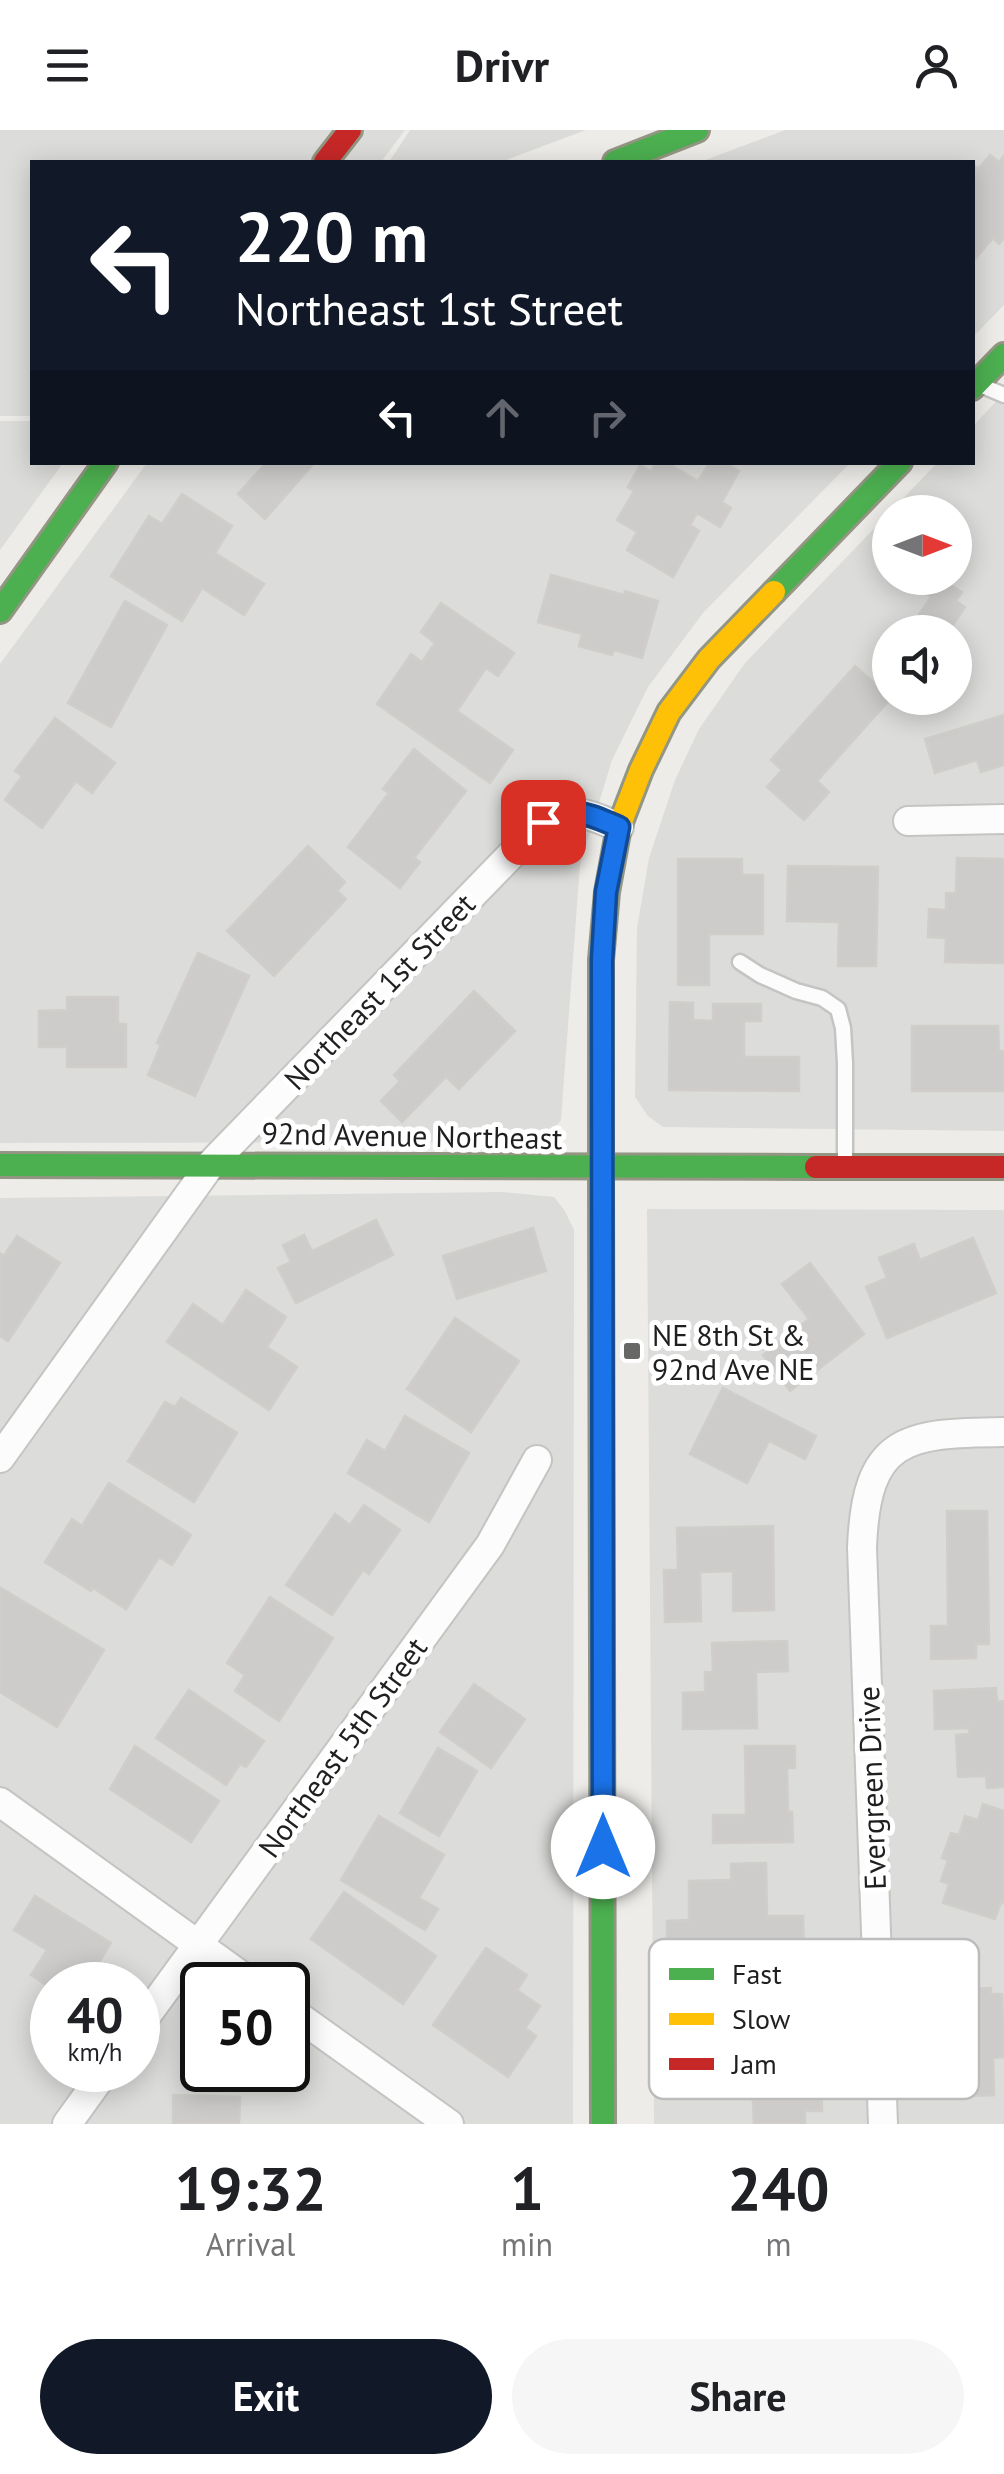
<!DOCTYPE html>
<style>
body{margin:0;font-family:"PT Sans",sans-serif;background:#f6f6f6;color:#202124;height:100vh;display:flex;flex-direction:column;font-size:38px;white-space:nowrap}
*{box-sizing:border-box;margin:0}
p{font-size:32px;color:#757577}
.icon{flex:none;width:55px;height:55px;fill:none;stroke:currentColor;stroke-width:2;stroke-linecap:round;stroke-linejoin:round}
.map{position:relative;height:1994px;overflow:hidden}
.details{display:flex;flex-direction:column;background:#fff;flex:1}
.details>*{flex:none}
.top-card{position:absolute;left:30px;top:30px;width:945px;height:305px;border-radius:0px;box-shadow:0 5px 25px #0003;background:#111827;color:#fff;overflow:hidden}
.needle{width:65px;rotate:90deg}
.controls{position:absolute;left:872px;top:365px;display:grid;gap:20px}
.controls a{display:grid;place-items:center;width:100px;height:100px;border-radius:50%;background:#fff;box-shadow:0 5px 25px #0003;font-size:50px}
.speed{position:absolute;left:30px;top:1832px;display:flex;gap:20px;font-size:50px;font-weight:700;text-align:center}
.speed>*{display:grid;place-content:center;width:130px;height:130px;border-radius:50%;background:#fff;box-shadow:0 5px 25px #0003;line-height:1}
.speed small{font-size:25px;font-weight:400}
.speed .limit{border:5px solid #111;border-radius:15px;background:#fff;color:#111}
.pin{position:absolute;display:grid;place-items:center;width:85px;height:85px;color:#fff;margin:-42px;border-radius:20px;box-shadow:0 5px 15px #0006}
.me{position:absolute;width:110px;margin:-55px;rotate:0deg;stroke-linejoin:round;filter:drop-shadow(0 0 8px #0008)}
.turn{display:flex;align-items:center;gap:35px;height:210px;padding:0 40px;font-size:45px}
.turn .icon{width:130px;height:130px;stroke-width:2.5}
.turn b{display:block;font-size:70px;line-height:85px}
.lanes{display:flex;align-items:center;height:95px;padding:0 40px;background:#0003;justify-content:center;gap:50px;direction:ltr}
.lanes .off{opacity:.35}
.eta{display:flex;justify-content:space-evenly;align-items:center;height:170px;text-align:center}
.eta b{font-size:60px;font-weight:700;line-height:70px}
.action{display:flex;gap:20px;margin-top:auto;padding:20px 40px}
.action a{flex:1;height:115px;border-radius:60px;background:#111827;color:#fff;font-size:40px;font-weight:700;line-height:115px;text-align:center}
.action a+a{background:#f6f6f6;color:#202124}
header{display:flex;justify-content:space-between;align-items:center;height:130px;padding:0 40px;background:#fff;font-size:45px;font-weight:700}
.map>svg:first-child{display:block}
</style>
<header><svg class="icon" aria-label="menu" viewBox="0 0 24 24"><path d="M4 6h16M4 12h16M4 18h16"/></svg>Drivr<svg class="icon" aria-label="person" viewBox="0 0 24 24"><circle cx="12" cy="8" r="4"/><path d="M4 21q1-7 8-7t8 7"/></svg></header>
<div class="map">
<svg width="1004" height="1994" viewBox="0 0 1004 1994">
<rect width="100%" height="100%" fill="#edece9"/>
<g fill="#dcdcda" fill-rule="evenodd">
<path d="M0 0H405L381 32H32V286H0Z"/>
<path d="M785 0H1004V175L973 207 972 32H700Z"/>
<path d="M1004 263V1001L663 997 648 986 635 967 637 798 649 728 675 650 699 599 745 533 937 333 972 332 973 296ZM890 382H955V448H890ZM890 502H955V568H890Z"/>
<path d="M0 291H32V332L63 333 0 420Z"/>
<path d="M147 333H850L703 483 648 557 612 630 580 735 561 990 551 1003 511 1012 0 1013V534Z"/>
<path d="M502 1062 554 1067 565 1081 574 1100 573 1994H0V1068ZM52 1855H138V1940H52ZM202 1855H288V1940H202Z"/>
<path d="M647 1079 1004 1080V1994H654Z"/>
</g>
<path fill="#dbdbda" d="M410 0H586L501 32H389Z"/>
<g fill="#ceccca" stroke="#d0ceca" stroke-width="2.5">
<path d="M990 25 999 32 1004 26V108L999 114 993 108 976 128 972 125V34L978 39Z"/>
<path d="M267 332H315L265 389 238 364Z"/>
<path d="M656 332H666L698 351 710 332H724L739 341 722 372 731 378 720 397 697 383 690 395 699 401 673 447 627 420 637 402 617 390 634 361 628 357 640 335 651 341Z"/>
<path d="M182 364 232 396 215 423 264 454 244 485 202 458 182 491 111 446 149 386 162 394Z"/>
<path d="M551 445 624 465 625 461 658 471 642 528 614 520 612 525 579 516 582 504 538 492Z"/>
<path d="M927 448H940L962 462 956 471 965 477 948 502H907L931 467 920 459Z"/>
<path d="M125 471 167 495 111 597 68 573Z"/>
<path d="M441 473 514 523 498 546 486 538 457 581 513 620 490 653 377 574 411 524 422 532 435 513 421 502Z"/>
<path d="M855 536 891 568 817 651 829 662 804 690 767 657 782 640 771 630Z"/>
<path d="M1004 585V635L981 642 977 630 935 643 925 609Z"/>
<path d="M55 588 115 633 92 663 76 651 42 698 5 670 22 646 15 641Z"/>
<path d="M414 619 466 661 414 728 420 732 400 758 348 717 389 663 383 659Z"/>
<path d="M308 716 345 752 337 761 346 769 274 846 227 801Z"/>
<path d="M957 728 1004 729V833L945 832 946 808 928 807 929 779 946 780V763H956Z"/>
<path d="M678 729H742V745H763V804H709V855H678Z"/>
<path d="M788 736 878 737 876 836H838L839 792 787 791Z"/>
<path d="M198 823 249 846 195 966 148 945 161 915 157 913Z"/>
<path d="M474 861 515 901 459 959 446 947 402 992 381 971 400 951 394 945Z"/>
<path d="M67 867H118V894H126V937H67V917H39V881L67 880Z"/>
<path d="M670 872 693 873V890L713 891V874H761V891H744V927H799V961L669 960Z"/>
<path d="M912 896H998L999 921H1004V961H912Z"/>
<path d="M376 1090 393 1125 296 1173 278 1138 291 1132 283 1115 304 1105 312 1121Z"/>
<path d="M533 1098 546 1141 457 1169 443 1126Z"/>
<path d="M17 1106 60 1133 8 1211 0 1206V1123L4 1126Z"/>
<path d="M973 1108 996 1163 887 1208 866 1157 887 1148 879 1128 914 1114 920 1130Z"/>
<path d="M810 1133 864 1204 790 1261 763 1225 809 1189 782 1154Z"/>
<path d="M246 1160 286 1187 267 1217 297 1237 269 1280 167 1212 193 1174 223 1195Z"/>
<path d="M455 1188 519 1231 471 1302 407 1259Z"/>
<path d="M723 1258 816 1306 805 1329 769 1311 747 1353 690 1324Z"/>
<path d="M181 1268 237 1303 194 1372 128 1331 165 1272 175 1277Z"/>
<path d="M405 1286 469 1323 429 1392 348 1343 367 1310 385 1321Z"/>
<path d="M109 1353 191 1405 172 1435 159 1427 126 1479 93 1458 91 1461 45 1432 72 1389 82 1396Z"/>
<path d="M364 1375 400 1400 369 1444 363 1440 332 1485 286 1455 335 1384 350 1395Z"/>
<path d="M947 1381H987L989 1514H976V1528L931 1529V1496H948Z"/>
<path d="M773 1396 774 1480 733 1481V1441L700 1442 701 1491 665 1492 664 1440H678L677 1398Z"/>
<path d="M1 1458 104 1520 57 1597 0 1562Z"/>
<path d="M270 1467 333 1508 279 1591 235 1561 245 1545 227 1533Z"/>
<path d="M787 1511 788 1541 756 1542 757 1598 683 1599V1563L705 1562V1542H713L712 1513Z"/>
<path d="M474 1554 525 1589 491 1638 440 1602Z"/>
<path d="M996 1558 997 1572 1004 1571V1657L987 1658 986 1646 958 1647 956 1605 969 1604V1598L935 1599 934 1561Z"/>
<path d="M189 1560 264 1611 246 1637 240 1634 226 1655 156 1608Z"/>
<path d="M135 1616 219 1671 191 1712 110 1659Z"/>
<path d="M745 1616H795V1638H787L788 1682H792L793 1712 713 1713V1685H746Z"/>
<path d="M438 1618 477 1641 439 1706 400 1683Z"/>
<path d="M983 1674 1004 1681V1773L1001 1772 995 1789 943 1773 949 1754 941 1751 948 1730 942 1728 951 1703 959 1705 965 1686 978 1690Z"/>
<path d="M379 1686 444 1725 419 1768 438 1779 425 1800 341 1750Z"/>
<path d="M766 1733 767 1786H803L804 1821 752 1822V1818L667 1819V1791L689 1790V1751L731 1750V1734Z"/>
<path d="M344 1762 436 1826 403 1874 311 1809Z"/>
<path d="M35 1766 111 1813 85 1855H52V1859L31 1845 47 1820 14 1800Z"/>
<path d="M486 1818 527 1845 517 1860 540 1876 525 1898 536 1906 508 1947 433 1895Z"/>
<path d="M991 1858V1864H1002L1004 1927 993 1928 994 1965 942 1967 939 1860Z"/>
<path d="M821 1950 822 1981H805V1994H754L752 1952Z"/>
<path d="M173 1965 240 1967 239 1994H173Z"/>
</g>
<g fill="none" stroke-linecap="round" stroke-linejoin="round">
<defs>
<g id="lane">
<path d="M978 254 1004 265"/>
<path d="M740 832 760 845 796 861 822 868 838 879 843 898 845 933V1036"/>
</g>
<g id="street">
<path d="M908 691 1004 689"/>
<path d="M0 1328 211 1034 543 692C575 675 589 685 619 697"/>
<path d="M0 1672 254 1855"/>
<path d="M288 1879 449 1994"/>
<path d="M138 1897 490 1415 537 1330"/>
<path d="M67 1994 106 1940"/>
<path d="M883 1994 862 1418C866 1307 905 1303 1004 1302"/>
</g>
<g id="fast">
<path d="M615 32 697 0"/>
<path d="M972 258 1004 225"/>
<path d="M774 462 900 332"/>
<path d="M0 481 106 332"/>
<path d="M0 1035 816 1037"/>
<path d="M601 1049 603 1994"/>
</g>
<path id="slow" d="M601 1049V830L607 762 619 697 641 640 669 582 709 529 774 462"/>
<g id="jam">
<path d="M325 32 350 0"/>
<path d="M816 1037H1004"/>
</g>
</defs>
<use href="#lane" stroke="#c4c4c2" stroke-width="19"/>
<use href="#street" stroke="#c4c4c2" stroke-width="32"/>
<use href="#fast" stroke="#939682" stroke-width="28"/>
<use href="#slow" stroke="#939682" stroke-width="28"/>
<use href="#jam" stroke="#939682" stroke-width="28"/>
<use href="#lane" stroke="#fcfcfc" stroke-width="14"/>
<use href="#street" stroke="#fcfcfc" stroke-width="28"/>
<use href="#fast" stroke="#4caf50" stroke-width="22"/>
<use href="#slow" stroke="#ffc107" stroke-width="22"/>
<use href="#jam" stroke="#c62828" stroke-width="22"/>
</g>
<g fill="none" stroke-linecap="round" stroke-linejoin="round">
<defs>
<path id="route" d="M543 692C575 675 589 685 619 697L606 762 602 830 603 1717"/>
</defs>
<use href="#route" stroke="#114b97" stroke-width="25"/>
<use href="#route" stroke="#1a73e8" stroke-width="18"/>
</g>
<rect fill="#676766" stroke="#fff" stroke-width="4" x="622" y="1211" width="20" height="20" rx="5"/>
<g text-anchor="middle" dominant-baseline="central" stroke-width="10" stroke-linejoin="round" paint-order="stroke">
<g font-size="30" fill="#1f1f1f" stroke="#fff">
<text transform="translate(379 861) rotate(-46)">Northeast 1st Street</text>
<text transform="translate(412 1005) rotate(1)">92nd Avenue Northeast</text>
<text transform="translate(342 1617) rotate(-54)">Northeast 5th Street</text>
<text transform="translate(871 1658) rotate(-92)">Evergreen Drive</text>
</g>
<g font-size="30" fill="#1f1f1f" stroke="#fff" text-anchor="start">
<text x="652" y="1204">NE 8th St &amp;<tspan x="652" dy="34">92nd Ave NE</tspan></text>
</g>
</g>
<rect x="649" y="1809" width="330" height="160" rx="15" fill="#fff" stroke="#bcbcbc" stroke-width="2.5"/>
<rect x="669" y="1838" width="45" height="12" fill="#4caf50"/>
<rect x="669" y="1883" width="45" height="12" fill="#ffc107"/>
<rect x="669" y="1928" width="45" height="12" fill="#c62828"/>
<g font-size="28" fill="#1f1f1f">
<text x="732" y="1854">Fast</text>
<text x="732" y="1899">Slow</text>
<text x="732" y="1944">Jam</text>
</g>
</svg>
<div class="controls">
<a><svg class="needle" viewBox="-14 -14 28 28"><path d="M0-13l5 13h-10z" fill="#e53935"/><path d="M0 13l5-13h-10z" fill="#757577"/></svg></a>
<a><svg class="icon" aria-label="sound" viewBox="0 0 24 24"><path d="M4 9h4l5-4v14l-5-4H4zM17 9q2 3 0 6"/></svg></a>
</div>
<div class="speed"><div>40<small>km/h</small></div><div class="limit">50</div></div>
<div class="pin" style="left:543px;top:692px;background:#d93025"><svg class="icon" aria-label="arrive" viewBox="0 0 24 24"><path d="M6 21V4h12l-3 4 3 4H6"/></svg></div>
<svg class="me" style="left:603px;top:1717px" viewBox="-20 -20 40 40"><circle r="19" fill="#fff"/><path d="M0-13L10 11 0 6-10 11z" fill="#1a73e8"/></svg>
<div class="top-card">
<div class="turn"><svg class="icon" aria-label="left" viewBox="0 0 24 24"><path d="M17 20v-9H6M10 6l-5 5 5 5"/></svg><div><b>220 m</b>Northeast 1st Street</div></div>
<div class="lanes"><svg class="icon" aria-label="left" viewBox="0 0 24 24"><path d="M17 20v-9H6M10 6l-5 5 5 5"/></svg><svg class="icon off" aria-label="ahead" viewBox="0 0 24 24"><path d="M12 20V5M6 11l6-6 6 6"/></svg><svg class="icon off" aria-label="right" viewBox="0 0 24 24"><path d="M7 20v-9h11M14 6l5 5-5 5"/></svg></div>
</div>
</div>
<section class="details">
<div class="eta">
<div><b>19:32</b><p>Arrival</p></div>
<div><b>1</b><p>min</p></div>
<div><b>240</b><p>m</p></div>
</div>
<div class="action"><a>Exit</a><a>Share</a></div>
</section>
